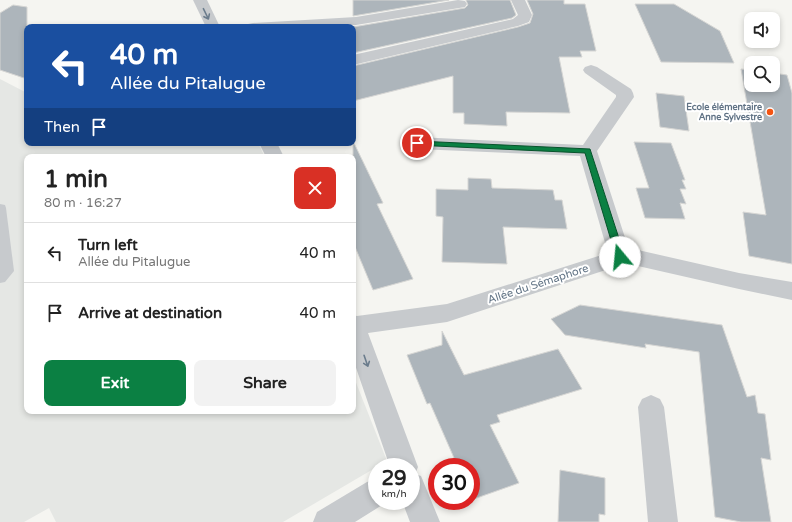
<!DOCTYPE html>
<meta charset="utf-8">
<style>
body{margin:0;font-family:"Varela Round",sans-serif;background:#f2f2f2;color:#222;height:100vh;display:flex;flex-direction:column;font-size:15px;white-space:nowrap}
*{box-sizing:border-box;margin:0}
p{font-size:13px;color:#767676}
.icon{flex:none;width:22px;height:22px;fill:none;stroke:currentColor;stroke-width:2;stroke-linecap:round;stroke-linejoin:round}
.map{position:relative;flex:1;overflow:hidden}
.drawer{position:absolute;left:24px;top:154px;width:332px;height:260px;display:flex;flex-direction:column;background:#fff;border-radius:8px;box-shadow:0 2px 6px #0003}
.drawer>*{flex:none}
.guide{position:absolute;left:24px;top:24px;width:332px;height:122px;border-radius:8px;box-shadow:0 2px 6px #0003;background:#1a4fa0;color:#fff;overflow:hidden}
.fabs{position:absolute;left:744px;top:12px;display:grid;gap:8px}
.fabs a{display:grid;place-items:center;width:36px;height:36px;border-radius:8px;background:#fff;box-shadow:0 2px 6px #0003;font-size:20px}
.speed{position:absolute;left:368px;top:458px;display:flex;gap:8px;font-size:20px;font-weight:700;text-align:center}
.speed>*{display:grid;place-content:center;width:52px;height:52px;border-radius:50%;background:#fff;box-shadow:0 2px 6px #0003;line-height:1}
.speed small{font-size:10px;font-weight:400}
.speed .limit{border:6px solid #d22;background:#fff;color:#111}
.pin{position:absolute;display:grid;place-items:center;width:34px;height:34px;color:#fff;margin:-17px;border:2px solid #fff;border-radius:50%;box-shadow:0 1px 4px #0007}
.me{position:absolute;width:44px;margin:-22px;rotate:343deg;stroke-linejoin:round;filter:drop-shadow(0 0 3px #0008)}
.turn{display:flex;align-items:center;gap:14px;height:84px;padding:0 20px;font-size:18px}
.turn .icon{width:52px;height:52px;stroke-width:2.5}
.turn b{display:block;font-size:28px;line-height:34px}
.then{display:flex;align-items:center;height:38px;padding:0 20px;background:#0003;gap:8px;font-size:15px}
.round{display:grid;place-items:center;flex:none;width:42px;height:42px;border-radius:8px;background:#f2f2f2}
.head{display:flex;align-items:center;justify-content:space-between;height:68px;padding:0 20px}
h1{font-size:24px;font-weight:800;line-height:30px}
.cta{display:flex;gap:8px;margin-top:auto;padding:8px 20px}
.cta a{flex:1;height:46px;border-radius:8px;background:#0b8043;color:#fff;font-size:16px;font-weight:800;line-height:46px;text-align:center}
.cta a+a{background:#f2f2f2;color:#222}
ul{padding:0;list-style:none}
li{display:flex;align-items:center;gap:12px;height:60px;padding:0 20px;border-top:1px solid #e0e0e0}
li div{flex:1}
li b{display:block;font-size:15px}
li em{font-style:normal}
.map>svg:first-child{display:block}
</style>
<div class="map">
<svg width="792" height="522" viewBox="0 0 792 522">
<rect width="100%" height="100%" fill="#f5f5f1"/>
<path fill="#e5e7e4" d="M0 79 27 93V143H258L265 157H27V411H353V375L387 461 283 522H56L49 508 24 522H0Z"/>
<g fill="#adb5bb" stroke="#d6d6d4">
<path d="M353 0H449L353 16Z"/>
<path d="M466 0H510L516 15 512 18 353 53V27L465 8 468 5Z"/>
<path d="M527 0H564V4H585L596 51H580L582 57H559L570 113 506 112 507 126 464 124V113H453V76L353 101V66L518 27 530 23 533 14Z"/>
<path d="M635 4H674L720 31 734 63 661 62Z"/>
<path d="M13 5 27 7V79L0 70V13Z"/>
<path d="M741 69 751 70V85H773V73L787 75 792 93V264L749 256 743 212 766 215Z"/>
<path d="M656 93 684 96 689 131 660 127Z"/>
<path d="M353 141 383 203 377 204 413 279 373 290 353 242Z"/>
<path d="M634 142 671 143 685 180H682L686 189H680L686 204 680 203 685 219 645 218 636 188H649Z"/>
<path d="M468 178 491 179 492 188 553 190 555 200H562L567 229 503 227 507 264 442 262 443 217 436 216V189L468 190Z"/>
<path d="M580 305 722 325 747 397 755 395 758 413 765 414 771 460 761 458 771 522H741L715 517 699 352 645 344 646 348 565 335 551 319Z"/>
<path d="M442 331 464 375 558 349 582 389 497 415 500 422 490 425 519 483 471 500V467H458L430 403 427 404 407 355 442 345Z"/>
<path d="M560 470 605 478V515L599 514V522H558Z"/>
</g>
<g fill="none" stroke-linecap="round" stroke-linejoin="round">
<path fill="#c7cacd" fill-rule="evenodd" d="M0 204 5 205 6 208 14 271 5 282 0 283Z"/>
<g fill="#c7cacd" fill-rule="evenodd">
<path d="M193 0H207L220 27H206Z"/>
<path d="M458 0 465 1 467 4 465 7 356 25 246 27 248 24 253 23 356 17Z"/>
<path d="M511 0H525L532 15 529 22 518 26 353 65V55L513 19 518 15Z"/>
<path d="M591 65 597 67 631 89 633 93 634 97 597 151 629 250H638L739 273 792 282V300L739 289 638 266 621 265 447 322 368 333 418 467 415 474 421 476 440 522H410L402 501H411V467H390L353 359V315L357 316 447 304 608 253 580 156 417 149 410 147 408 143 410 139 417 137 583 145 616 97V95L585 73 583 70 585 67Z"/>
<path d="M259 143H277L284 157H266Z"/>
<path d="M651 395 660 399 664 407 678 522H648L638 407 642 399Z"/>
<path d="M377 478V501L387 502 355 522H313L317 512 367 482Z"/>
</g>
</g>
<defs><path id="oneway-shaft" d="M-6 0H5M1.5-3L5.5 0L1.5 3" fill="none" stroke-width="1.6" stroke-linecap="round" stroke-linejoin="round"/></defs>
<g stroke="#6b7c8c">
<use href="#oneway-shaft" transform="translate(206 14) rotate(64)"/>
<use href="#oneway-shaft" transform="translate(366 361) rotate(71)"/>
</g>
<path fill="#0b8043" stroke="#07532c" d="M417 141 590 149 625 257 620 261 616 257 585 153 414 145 413 143Z"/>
<circle fill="#f45412" stroke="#fff" stroke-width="1.5" cx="770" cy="112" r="4"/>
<g text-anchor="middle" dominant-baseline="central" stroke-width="4" stroke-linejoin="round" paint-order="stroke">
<g font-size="9" font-weight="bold" fill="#617385" stroke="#fff" text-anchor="end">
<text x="762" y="107">Ecole élémentaire<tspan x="762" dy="10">Anne Sylvestre</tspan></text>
</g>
<g font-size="11" fill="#617385" stroke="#fff">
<text transform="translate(538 284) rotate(-18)">Allée du Sémaphore</text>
</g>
</g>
</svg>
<div class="fabs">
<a><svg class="icon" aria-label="sound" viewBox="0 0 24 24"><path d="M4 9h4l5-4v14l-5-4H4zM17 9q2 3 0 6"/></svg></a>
<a><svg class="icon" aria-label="search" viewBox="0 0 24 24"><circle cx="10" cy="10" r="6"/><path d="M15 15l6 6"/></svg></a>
</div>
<div class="speed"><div>29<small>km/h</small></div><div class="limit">30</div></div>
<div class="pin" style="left:417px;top:143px;background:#d93025"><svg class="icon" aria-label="arrive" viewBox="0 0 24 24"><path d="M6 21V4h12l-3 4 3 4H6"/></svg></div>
<svg class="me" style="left:620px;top:257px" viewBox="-20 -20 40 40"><circle r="19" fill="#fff"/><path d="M0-13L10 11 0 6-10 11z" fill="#0b8043"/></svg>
<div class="guide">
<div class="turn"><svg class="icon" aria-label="left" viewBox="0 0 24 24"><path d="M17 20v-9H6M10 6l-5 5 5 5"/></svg><div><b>40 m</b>Allée du Pitalugue</div></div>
<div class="then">Then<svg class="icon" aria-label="arrive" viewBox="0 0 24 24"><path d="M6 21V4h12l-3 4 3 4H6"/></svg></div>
</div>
<section class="drawer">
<div class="head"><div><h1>1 min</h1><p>80 m · 16:27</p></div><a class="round" style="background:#d93025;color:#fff"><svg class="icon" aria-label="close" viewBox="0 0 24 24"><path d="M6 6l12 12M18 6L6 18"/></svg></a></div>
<ul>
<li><svg class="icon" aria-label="left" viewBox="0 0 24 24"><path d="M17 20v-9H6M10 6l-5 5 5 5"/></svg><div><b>Turn left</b><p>Allée du Pitalugue</p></div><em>40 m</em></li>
<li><svg class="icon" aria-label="arrive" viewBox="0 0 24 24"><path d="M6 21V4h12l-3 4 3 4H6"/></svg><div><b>Arrive at destination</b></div><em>40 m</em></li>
</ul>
<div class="cta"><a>Exit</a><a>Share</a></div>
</section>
</div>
